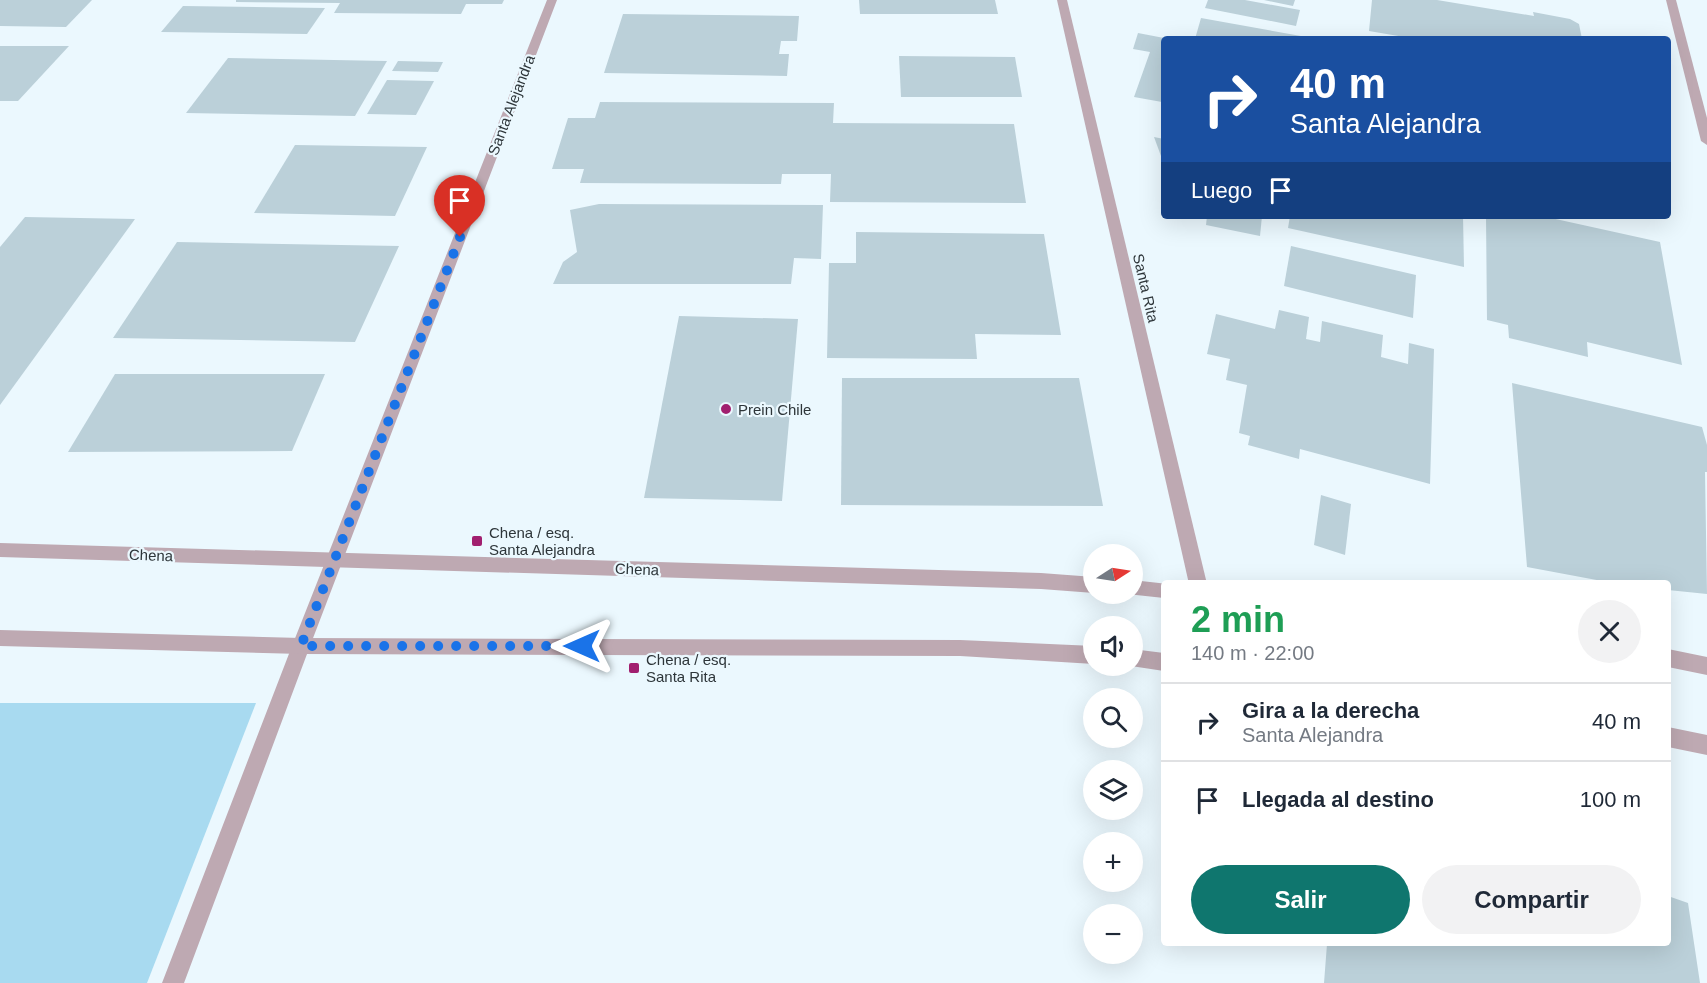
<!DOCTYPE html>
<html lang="es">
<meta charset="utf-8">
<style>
body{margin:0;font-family:Helvetica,sans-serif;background:#f2f2f3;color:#1f2937;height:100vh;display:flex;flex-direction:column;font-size:22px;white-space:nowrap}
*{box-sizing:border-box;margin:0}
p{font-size:20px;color:#747a83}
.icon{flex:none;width:33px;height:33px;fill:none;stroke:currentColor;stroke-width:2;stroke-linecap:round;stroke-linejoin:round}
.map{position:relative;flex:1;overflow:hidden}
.panel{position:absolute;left:1161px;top:580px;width:510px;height:366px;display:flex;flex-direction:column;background:#fff;border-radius:6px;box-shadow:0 6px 24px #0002}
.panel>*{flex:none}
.banner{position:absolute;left:1161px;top:36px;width:510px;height:183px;border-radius:6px;box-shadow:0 6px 24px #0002;background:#1a4fa0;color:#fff;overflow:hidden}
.needle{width:39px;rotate:78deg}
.fabs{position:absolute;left:1083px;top:544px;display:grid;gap:12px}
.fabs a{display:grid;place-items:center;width:60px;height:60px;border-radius:50%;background:#fff;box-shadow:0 6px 24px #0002;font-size:30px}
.pin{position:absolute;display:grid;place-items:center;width:51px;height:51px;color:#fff;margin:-62px -26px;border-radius:50% 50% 50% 0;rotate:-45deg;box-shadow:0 0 6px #0007}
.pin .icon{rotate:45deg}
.me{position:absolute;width:66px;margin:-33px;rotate:270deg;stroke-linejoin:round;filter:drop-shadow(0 0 4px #0008)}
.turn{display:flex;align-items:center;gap:21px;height:126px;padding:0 30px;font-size:27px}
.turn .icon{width:78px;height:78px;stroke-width:2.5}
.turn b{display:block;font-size:42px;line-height:51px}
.then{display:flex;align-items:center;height:57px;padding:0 30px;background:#0003;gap:12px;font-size:22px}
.round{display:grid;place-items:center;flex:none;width:63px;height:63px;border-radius:32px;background:#f2f2f3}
.headline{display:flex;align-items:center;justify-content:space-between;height:102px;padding:0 30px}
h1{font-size:36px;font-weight:600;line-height:45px;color:#1e9e55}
.cta{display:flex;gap:12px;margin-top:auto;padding:12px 30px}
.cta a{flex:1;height:69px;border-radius:36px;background:#0f766e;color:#fff;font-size:24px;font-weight:600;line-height:69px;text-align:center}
.cta a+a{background:#f2f2f3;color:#1f2937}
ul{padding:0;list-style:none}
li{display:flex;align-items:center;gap:18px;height:78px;padding:0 30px;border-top:2px solid #e0e1e3}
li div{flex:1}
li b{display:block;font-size:22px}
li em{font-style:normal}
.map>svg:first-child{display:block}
</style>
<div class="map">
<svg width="1707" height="983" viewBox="0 0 1707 983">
<rect width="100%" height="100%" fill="#ebf8fe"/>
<path fill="#a8daf0" d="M0 703H256L147 983H0Z"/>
<g fill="#bbd0d9">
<path d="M0 0H92L66 27 0 26Z"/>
<path d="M236 0H504L502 4H466L461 14 334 13 340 3 236 2Z"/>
<path d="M859 0H995L998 14H860Z"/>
<path d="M1208 0H1245L1300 10 1296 26 1205 8Z"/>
<path d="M1264 0H1295L1293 6Z"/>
<path d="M1372 0H1437L1534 16 1533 12 1570 19 1579 24 1582 39H1416L1369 31Z"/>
<path d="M183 6 325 8 307 34 161 32Z"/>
<path d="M623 14 799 16 797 41H781L779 54H789L787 76 604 73Z"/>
<path d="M1201 18 1312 38V39H1195Z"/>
<path d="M1138 33 1164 38 1162 102 1134 97 1150 52 1133 49Z"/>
<path d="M0 46H69L18 101H0Z"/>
<path d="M899 56 1015 57 1022 97H901Z"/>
<path d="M228 58 387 61 355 116 186 113Z"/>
<path d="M398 61 443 62 438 72 392 71Z"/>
<path d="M387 80 434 81 416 115 367 114Z"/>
<path d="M600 102 834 103 833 123 1014 124 1026 203 830 202 831 174H782L781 184 580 183 584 169H552L568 118H595Z"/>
<path d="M1154 137 1164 139V157L1161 156Z"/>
<path d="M295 145 427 147 395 216 254 213Z"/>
<path d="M599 204 823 205 821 259 794 258 791 284H553L563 262 577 252 570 210Z"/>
<path d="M1207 216H1262L1260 236 1206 225Z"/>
<path d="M1290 216H1463L1464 267 1288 228Z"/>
<path d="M1486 216H1542L1660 242 1682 365 1587 342 1588 357 1509 338 1508 325 1487 320Z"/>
<path d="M25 217 135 219 0 405V247Z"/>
<path d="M856 232 1044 234 1061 335 975 334 977 359 827 358 829 263H856Z"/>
<path d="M177 242 399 246 355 342 113 338Z"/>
<path d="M1291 246 1416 275 1413 318 1284 286Z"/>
<path d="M1279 310 1309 317 1306 339 1320 342 1322 321 1383 335 1381 357 1408 364 1409 343 1434 349 1430 484 1300 449 1299 459 1248 445 1250 436 1239 433 1247 385 1226 380 1230 359 1207 354 1216 314 1275 329Z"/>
<path d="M679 316 798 319 782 501 644 498Z"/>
<path d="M115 374H325L292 451 68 452Z"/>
<path d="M842 378H1079L1103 506 841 505Z"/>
<path d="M1512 383 1702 427 1707 445V472H1705L1707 594 1668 590V584H1618L1527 567Z"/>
<path d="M1321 495 1351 504 1345 555 1314 545Z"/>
<path d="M1668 896 1688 903 1700 983H1324L1327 944H1668Z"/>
</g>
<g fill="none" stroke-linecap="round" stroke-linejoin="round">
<path fill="#bea9b2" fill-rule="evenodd" d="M301 638 308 640 310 646 184 983H162L292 646 294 640Z"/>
<g fill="#bea9b2" fill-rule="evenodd">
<path d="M547 0H557L310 646 308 652 301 654 294 652 292 646Z"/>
<path d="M1057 0H1067L1207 584H1189Z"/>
<path d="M1666 0H1676L1707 118V145L1701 141Z"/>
</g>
<g fill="#bea9b2" fill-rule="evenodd">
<path d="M0 543 1041 573 1094 577V593L1041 589 0 557Z"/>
<path d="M1132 580 1168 584H1164V598L1127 594H1132Z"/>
<path d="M0 630 301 638 960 640 1094 646V664L960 656 301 654 0 646Z"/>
<path d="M1132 649 1164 653V671L1131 666H1132Z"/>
<path d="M1668 649 1707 657V675L1668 667Z"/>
<path d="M1668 727 1707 735V755L1668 747Z"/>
</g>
</g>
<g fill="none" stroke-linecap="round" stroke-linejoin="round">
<path stroke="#1a73e8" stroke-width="10" stroke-dasharray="0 18" d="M460 237 301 646H582"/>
</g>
<g fill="#a11f6f" stroke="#ebf8fe" stroke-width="2">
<circle cx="726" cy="409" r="6"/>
<rect x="471" y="535" width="12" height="12" rx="3"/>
<rect x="628" y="662" width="12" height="12" rx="3"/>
</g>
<g text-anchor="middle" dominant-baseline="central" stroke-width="4.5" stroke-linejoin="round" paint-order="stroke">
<g font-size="15" fill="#2d3539" stroke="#ebf8fe">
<text transform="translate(511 105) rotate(-69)">Santa Alejandra</text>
<text transform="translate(1146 288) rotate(77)">Santa Rita</text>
<text transform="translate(151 555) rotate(2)">Chena</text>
<text transform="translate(637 569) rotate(2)">Chena</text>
</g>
<g font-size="15" fill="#2d3539" stroke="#ebf8fe" text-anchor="start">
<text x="738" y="409">Prein Chile</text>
<text x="489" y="532">Chena / esq.<tspan x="489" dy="17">Santa Alejandra</tspan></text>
<text x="646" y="659">Chena / esq.<tspan x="646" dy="17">Santa Rita</tspan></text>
</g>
</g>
</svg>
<div class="fabs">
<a><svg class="needle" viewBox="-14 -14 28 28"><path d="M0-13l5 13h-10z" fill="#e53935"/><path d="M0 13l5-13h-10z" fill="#747a83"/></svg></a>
<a><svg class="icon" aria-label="sound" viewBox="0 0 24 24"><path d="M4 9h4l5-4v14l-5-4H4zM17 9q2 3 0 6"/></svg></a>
<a><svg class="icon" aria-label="search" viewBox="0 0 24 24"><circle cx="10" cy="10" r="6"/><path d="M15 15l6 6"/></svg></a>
<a><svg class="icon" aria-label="layers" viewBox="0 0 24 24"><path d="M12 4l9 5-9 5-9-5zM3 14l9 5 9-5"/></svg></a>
<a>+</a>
<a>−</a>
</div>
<div class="pin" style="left:460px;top:237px;background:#d93025"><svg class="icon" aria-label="arrive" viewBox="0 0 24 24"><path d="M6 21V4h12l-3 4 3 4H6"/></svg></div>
<svg class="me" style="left:582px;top:646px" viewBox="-20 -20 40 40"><path d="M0-17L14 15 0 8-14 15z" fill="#1a73e8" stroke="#fff" stroke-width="4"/></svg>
<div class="banner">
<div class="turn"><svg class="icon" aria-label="right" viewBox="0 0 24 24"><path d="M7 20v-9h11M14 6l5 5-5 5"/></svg><div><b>40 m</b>Santa Alejandra</div></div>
<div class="then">Luego<svg class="icon" aria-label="arrive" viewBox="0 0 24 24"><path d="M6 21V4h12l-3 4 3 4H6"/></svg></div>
</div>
<section class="panel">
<div class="headline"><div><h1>2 min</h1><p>140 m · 22:00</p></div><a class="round"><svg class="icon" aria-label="close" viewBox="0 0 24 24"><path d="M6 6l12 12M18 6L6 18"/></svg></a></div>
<ul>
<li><svg class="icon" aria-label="right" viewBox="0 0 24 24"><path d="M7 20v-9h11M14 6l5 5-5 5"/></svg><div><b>Gira a la derecha</b><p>Santa Alejandra</p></div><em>40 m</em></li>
<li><svg class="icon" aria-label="arrive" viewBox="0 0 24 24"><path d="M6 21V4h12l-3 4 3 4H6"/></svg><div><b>Llegada al destino</b></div><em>100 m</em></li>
</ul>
<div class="cta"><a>Salir</a><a>Compartir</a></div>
</section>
</div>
